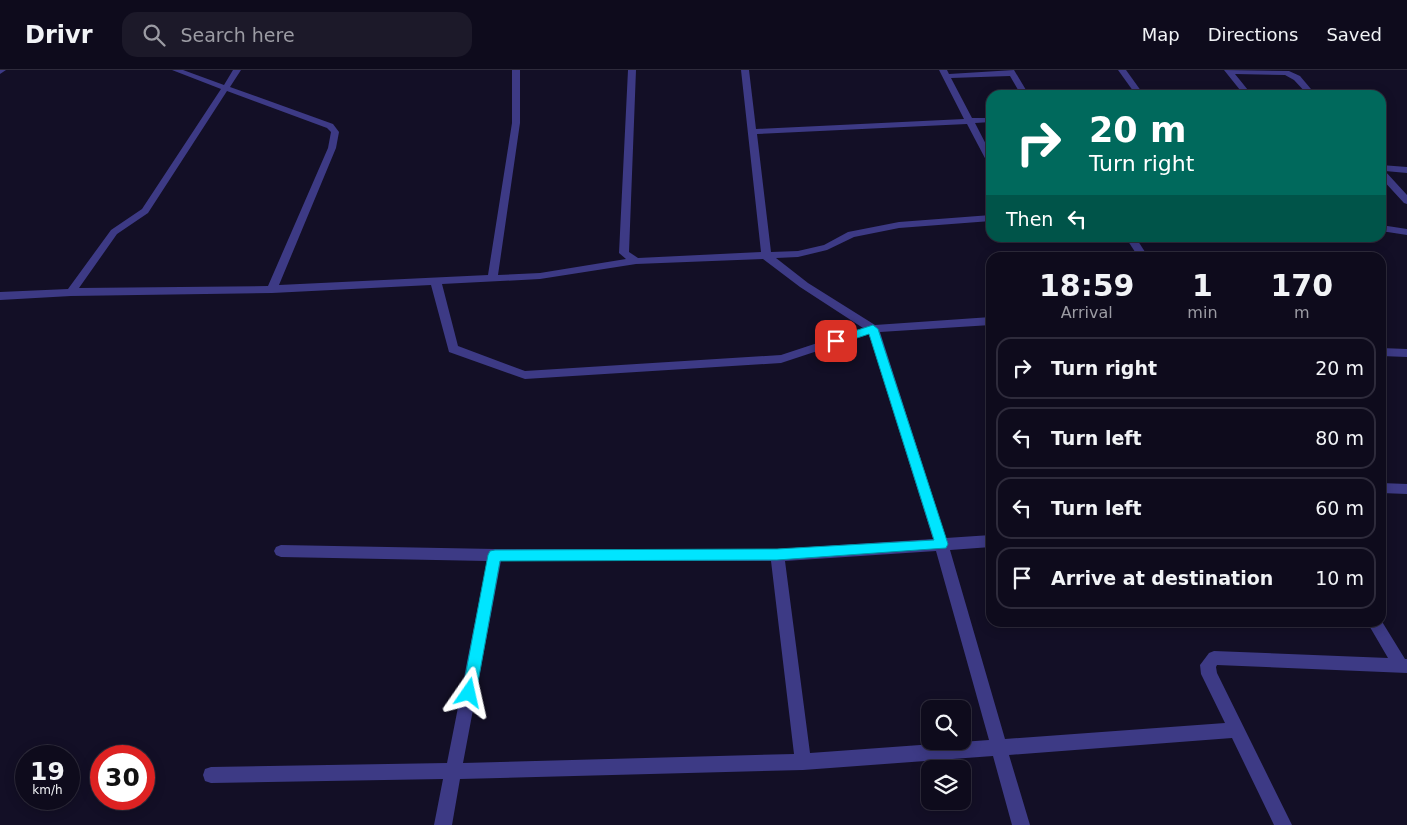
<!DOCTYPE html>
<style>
body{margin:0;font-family:"DejaVu Sans",sans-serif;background:#1c1929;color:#f1f3f6;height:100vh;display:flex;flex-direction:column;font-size:19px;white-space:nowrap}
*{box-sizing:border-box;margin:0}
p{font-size:16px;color:#9b9ba3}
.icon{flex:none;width:28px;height:28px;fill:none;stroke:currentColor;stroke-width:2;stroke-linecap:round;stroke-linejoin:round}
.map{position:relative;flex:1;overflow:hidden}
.panel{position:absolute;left:986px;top:182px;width:400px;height:375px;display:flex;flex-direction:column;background:#0e0b1c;border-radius:15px;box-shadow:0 2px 12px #0003,0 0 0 1px #2e2b3b}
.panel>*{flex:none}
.hud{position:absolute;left:986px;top:20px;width:400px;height:152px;border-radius:15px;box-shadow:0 2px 12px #0003,0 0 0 1px #2e2b3b;background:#00695c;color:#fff;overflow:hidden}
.tools{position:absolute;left:921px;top:630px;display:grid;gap:10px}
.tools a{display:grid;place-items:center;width:50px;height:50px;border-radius:10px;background:#0e0b1c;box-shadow:0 2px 12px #0003,0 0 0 1px #2e2b3b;font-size:25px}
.speed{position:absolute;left:15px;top:675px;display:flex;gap:10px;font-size:25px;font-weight:700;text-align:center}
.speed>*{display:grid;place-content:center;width:65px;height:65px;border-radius:50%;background:#0e0b1c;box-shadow:0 2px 12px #0003,0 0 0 1px #2e2b3b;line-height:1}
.speed small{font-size:12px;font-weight:400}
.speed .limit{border:8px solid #d22;background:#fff;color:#111}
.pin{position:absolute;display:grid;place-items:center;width:42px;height:42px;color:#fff;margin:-21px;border-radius:10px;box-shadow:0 2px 8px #0006}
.me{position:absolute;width:55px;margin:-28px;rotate:11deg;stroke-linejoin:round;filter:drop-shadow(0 0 4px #0008)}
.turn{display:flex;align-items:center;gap:18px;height:105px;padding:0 20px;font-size:22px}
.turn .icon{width:65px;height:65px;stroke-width:2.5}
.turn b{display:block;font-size:35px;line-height:42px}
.then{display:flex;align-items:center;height:48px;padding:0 20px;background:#0003;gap:10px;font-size:19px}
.eta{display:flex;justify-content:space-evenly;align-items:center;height:85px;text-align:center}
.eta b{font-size:30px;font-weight:800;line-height:35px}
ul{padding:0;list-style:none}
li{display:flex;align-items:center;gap:15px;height:62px;margin:0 10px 8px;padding:0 10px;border:2px solid #2e2b3b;border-radius:15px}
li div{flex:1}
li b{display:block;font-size:19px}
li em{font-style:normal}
header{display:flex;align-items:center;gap:30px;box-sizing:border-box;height:70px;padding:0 25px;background:#0e0b1c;border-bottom:1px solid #2e2b3b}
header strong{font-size:24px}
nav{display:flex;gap:28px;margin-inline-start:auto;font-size:18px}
.search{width:350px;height:45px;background:#1c1929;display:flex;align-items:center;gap:12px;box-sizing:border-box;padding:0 18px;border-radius:15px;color:#9b9ba3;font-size:19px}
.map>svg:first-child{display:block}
</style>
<header>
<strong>Drivr</strong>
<div class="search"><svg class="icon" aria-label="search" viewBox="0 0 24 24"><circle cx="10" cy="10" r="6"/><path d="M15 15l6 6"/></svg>Search here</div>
<nav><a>Map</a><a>Directions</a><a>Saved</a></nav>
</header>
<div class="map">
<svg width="1407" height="755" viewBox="0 0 1407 755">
<rect width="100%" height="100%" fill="#130f26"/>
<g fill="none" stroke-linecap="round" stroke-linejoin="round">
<g fill="#3d3a85" fill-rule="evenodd">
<path d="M0 0H6L0 4Z"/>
<path d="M172 0H183L224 15 233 0H241L230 17 333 54 339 62 336 78 279 215 488 205 512 53V0H520V53L498 205 540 203 626 189 619 183 628 0H636L629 182 638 188 761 182 741 0H749L756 59 964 49 939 0H947L949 4 1014 0 1029 25H1021L1010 6 951 8 972 48H991V52L975 53 991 84V95L987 92 967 54 757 64 771 182 798 181 824 175 848 162 899 152 991 145V151L899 158 854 167 827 180 798 187 776 188 808 213 875 255 991 247V255L880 262 946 468 991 465V477L950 480 1005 669 1225 653 1201 604 1200 595 1209 583 1214 581 1388 588 1367 552H1381V550L1405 589H1407V603L1217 595 1216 597 1217 603 1292 755H1274L1232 668 1009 685 1030 755H1012L993 686 803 700 460 709 452 755H434L443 709 211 713 205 711 203 705 205 699 211 697 447 693 487 491 281 487 276 485 274 481 276 477 281 475 495 479H777L933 469 869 264 781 293 525 309 449 282 431 215 272 223 71 226 0 230V222L68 219 111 160 142 139 221 19ZM227 21 327 58 331 62 328 78 268 216 79 218 117 164 148 143ZM763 189 800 217 863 258 781 285 525 301 458 276 442 214 540 209 636 194ZM936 481 989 670 810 683 785 491ZM501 491H771L794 684 463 693Z"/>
<path d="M1118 0H1126L1144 25H1136Z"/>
<path d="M1224 0 1289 1 1300 6 1316 25H1308L1294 10 1285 5 1235 4 1252 25H1244Z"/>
<path d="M1381 95 1407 97V103L1385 101 1407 125V134L1404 133 1381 108Z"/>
<path d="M1381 155 1407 159V165L1381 161Z"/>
<path d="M1126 168H1136L1149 188H1139Z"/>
<path d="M1381 278 1407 279V287L1381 286Z"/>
<path d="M1381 413 1407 414V424L1381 423Z"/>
</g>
</g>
<path fill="#00e5ff" stroke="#0095a6" d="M873 255 878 259 948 474 946 478 777 490 500 491 476 623 474 628 469 630 464 628 462 623 488 485 490 481 495 480 777 479 934 470 869 264 836 275 831 271 833 268Z"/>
</svg>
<div class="tools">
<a><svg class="icon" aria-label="search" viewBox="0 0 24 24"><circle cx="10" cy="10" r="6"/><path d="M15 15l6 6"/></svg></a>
<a><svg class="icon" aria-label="layers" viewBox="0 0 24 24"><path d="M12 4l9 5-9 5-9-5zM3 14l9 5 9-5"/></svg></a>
</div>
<div class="speed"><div>19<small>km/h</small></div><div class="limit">30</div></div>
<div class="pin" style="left:836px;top:271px;background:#d93025"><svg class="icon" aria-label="arrive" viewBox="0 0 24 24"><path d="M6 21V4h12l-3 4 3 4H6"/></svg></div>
<svg class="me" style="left:469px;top:623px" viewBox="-20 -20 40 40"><path d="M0-17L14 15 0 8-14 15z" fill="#00e5ff" stroke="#fff" stroke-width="4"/></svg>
<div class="hud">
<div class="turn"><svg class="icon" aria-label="right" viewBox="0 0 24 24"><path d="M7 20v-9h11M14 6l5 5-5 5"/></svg><div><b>20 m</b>Turn right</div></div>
<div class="then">Then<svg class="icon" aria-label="left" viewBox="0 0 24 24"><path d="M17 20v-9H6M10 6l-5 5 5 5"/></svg></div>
</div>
<section class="panel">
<div class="eta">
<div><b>18:59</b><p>Arrival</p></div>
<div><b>1</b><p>min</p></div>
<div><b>170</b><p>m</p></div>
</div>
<ul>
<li><svg class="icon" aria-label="right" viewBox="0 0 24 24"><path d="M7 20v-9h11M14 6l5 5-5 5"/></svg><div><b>Turn right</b></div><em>20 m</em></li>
<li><svg class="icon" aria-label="left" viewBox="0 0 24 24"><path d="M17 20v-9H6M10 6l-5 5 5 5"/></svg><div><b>Turn left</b></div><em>80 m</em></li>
<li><svg class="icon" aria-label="left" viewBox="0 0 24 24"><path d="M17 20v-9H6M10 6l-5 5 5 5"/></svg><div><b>Turn left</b></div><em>60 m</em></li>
<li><svg class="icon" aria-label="arrive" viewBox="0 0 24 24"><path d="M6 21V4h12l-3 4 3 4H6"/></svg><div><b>Arrive at destination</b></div><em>10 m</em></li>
</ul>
</section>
</div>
